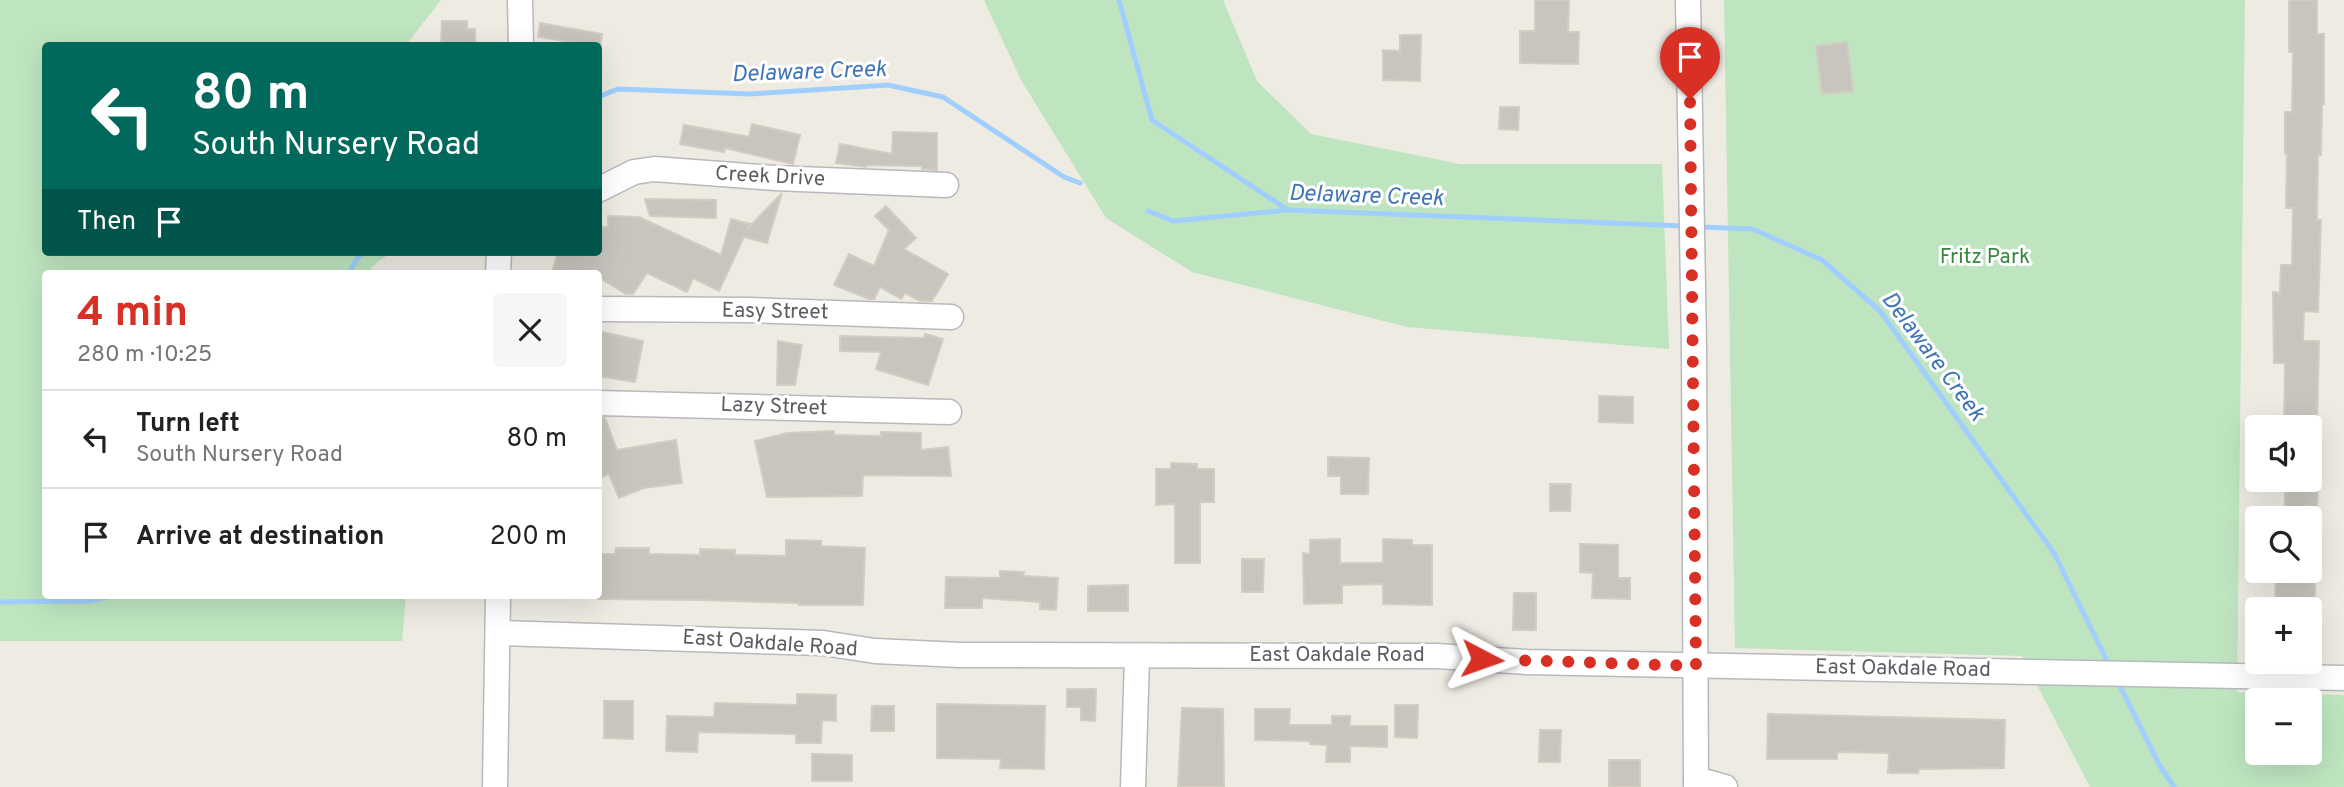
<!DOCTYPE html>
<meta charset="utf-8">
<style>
body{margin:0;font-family:Overpass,sans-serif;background:#f6f6f6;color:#222;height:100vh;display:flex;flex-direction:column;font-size:26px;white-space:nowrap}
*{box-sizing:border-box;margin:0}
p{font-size:23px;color:#767676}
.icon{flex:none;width:38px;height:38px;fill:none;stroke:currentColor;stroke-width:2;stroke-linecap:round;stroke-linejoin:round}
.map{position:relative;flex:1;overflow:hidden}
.details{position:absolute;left:42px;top:270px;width:560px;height:329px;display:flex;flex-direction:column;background:#fff;border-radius:7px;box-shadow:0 7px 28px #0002}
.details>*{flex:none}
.top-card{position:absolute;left:42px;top:42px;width:560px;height:214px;border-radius:7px;box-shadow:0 7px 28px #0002;background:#00695c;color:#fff;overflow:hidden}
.tools{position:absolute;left:2245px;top:415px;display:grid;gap:14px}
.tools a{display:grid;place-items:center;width:77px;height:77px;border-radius:7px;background:#fff;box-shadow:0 7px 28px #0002;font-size:35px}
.pin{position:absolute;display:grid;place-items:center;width:60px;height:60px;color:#fff;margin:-72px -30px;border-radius:50% 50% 50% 0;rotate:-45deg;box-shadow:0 0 7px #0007}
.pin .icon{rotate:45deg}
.me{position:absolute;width:77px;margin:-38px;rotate:94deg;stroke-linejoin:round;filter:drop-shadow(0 0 5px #0008)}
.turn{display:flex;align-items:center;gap:24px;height:147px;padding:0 35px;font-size:32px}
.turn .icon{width:91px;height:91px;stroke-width:2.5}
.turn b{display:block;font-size:49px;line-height:60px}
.then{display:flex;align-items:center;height:66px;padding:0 35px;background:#0003;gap:14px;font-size:26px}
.round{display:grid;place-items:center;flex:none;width:74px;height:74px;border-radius:7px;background:#f6f6f6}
.summary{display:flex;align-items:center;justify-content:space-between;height:119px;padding:0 35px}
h1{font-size:42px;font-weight:700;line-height:52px;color:#d93025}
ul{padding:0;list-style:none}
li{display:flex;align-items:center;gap:21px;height:98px;padding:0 35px;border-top:2px solid #e0e0e0}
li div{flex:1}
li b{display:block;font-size:26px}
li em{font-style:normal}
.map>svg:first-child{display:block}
</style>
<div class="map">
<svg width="2344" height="787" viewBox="0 0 2344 787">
<rect width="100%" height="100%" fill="#edebe2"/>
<g fill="#bee5c0" fill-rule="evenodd">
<path d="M0 0H441L406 45 46 46V252H392L371 267 374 273H46V595H406L402 641H0Z"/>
<path d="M984 0H1223L1257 81 1311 134 1460 164H1662L1669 349 1407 327 1192 272 1106 218 1021 80Z"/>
<path d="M1724 0H2245L2237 692 2344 695V787H2090L2022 656 1735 648ZM2258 700H2310V752H2258Z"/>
</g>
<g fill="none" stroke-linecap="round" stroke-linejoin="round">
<g stroke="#a0cfff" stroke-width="5">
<path d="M1119 0 1152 120 1288 210"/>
<path d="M598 97 618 89 750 94 888 85 943 97 1064 177 1080 183"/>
<path d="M1148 211 1173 221 1288 210 1684 226"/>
<path d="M1700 227 1753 229 1822 260 1880 311 2054 553 2110 667"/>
<path d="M349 273 358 257 364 252"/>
<path d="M0 602 89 601 117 595"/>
<path d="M2118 682 2160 766 2174 787"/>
</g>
</g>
<g fill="#c8c5bf" stroke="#d2cdc0" stroke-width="2">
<path d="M1535 0H1569L1568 32H1579L1578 64 1520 63V31H1535Z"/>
<path d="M2289 0H2317V34H2324V104H2322L2321 155H2318L2317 220H2321L2318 312 2304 311 2303 341H2319L2317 427H2284L2285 363H2274L2273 292 2280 293 2281 265H2292L2293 208H2286L2287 154H2285V112H2292L2293 52H2289Z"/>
<path d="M442 21H467V29H475V46H441Z"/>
<path d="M540 23 602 34 600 48 598 46 538 37Z"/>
<path d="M1400 35H1421L1420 81 1383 80V50L1400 51Z"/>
<path d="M1847 42 1853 91 1822 94 1816 46Z"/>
<path d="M1500 107H1519L1518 130 1499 129Z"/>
<path d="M752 124 800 135 793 164 725 148 724 152 680 144 684 125 749 137Z"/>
<path d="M893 132 937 133V170L922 169V166L867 165 866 167 836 163 840 144 892 154Z"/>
<path d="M782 193 767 243 744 237 719 291 693 278 687 292 647 273 633 294H626L598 277V273H552L558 252H598V227H608V216L639 217 721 255 731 219 750 224 747 229Z"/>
<path d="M645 199 716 200V218L650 216Z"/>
<path d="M886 206 916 238 904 249 948 274 932 301H920L905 293 901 299 880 287 874 299H869L834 285 849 254 874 266 889 230 875 216Z"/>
<path d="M598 331 643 341 635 382 598 376Z"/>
<path d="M925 334 943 339 928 385 876 369 881 352 840 351V336L924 338Z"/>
<path d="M778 341 802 345 795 385H777Z"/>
<path d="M1599 396 1633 397V423L1599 422Z"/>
<path d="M598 418H605L617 450 676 440 682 483 644 488 619 498 609 474 598 479Z"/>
<path d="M834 431V435L881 436V432L921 433V450L948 447 951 476 863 475 862 496 767 497 755 441 787 433Z"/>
<path d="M1328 457 1369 458 1368 494H1341V476H1328Z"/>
<path d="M1171 463 1197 464V469H1214V502H1200V563H1175V504L1156 505V469H1171Z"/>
<path d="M2285 480H2318L2317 518H2285Z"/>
<path d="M1550 484H1571L1570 511H1550Z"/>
<path d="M1340 539V563H1383V539L1412 540V545H1432V605L1383 604V584L1342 585V603L1304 604 1303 553 1310 554V540Z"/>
<path d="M786 540 821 541V546L865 548 863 605H799V603L700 600 598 599V554H615L616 548H649V554L700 555V549L735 550V555L786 556Z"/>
<path d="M1580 544 1618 545V578H1630V599L1592 598 1593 573 1580 572Z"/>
<path d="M1242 559H1264L1263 592H1242Z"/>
<path d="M2276 570H2311L2310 580H2315V609H2275Z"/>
<path d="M1000 571 1024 572 1023 576 1058 578 1056 610 1040 609V602L982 598V608H945L946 577 1000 578Z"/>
<path d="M1128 585V611H1088V586Z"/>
<path d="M1514 593H1536V630H1513Z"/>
<path d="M1067 689H1096L1095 721 1081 720V707H1067Z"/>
<path d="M797 694 836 695V721L822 720 821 743H796V734L698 732 697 752 666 751 667 716 714 717 715 703 797 705Z"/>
<path d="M604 701H633V739L604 738Z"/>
<path d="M937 704 1045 706 1044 769 1000 768 1001 759 937 758Z"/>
<path d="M1395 705H1418L1417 738 1395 737Z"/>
<path d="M872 706H894V731H871Z"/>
<path d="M1182 708 1223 709 1224 787H1178Z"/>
<path d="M1255 709H1290L1289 725H1332V716H1350V726H1387V747L1350 746V762H1326L1327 745 1310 744V741L1255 740Z"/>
<path d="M1768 714 2005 720 2004 768 1919 769 1918 773H1888L1889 753 1837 752V759H1767Z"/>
<path d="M1540 730H1561L1560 762H1539Z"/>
<path d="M812 754 852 755V781H812Z"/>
<rect x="1609" y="760" width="31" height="27"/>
</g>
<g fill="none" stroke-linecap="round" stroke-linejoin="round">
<defs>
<g id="minor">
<path d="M520 0 521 46"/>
<path d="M1688 0 1694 347 1696 787"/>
<path d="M598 190 634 172 654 169 775 178 946 185"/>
<path d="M498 273 499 252"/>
<path d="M598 309 749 310 951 317"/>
<path d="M598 403 949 412"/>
<path d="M498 633 823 643 875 651 960 655 1437 656 1527 662 2344 678"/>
<path d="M1696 779 1725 787"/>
<path d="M495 787 498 595"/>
<path d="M1133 787 1137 657"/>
</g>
</defs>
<use href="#minor" stroke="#b7b9be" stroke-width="27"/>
<use href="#minor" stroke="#fff" stroke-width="24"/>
</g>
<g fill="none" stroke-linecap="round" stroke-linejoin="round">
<path stroke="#d93025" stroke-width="12" stroke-dasharray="0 21.6" d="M1482 659 1696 666 1690 99"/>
</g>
<g text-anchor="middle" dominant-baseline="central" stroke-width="6" stroke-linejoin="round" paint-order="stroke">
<g font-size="21" fill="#5a5d62" stroke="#fff">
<text transform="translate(770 177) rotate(3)">Creek Drive</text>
<text transform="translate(775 312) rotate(1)">Easy Street</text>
<text transform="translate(774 407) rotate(2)">Lazy Street</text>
<text transform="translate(770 644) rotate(4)">East Oakdale Road</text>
<text x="1337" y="655">East Oakdale Road</text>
<text transform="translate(1903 669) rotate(1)">East Oakdale Road</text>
</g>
<g font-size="21" fill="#35863e" stroke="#fff">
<text x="1985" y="257">Fritz Park</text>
</g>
<g font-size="23" font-style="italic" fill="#4074b9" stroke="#fff">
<text transform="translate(809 73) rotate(-2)">Delaware Creek</text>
<text transform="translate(1366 197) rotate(2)">Delaware Creek</text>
<text transform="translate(1932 357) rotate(53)">Delaware Creek</text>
</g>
</g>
</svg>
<div class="tools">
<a><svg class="icon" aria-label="sound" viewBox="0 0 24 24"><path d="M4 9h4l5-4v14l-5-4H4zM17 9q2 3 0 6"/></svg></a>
<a><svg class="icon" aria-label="search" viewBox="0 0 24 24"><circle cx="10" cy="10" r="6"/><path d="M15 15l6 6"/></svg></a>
<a>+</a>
<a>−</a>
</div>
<div class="pin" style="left:1690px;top:99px;background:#d93025"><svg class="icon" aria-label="arrive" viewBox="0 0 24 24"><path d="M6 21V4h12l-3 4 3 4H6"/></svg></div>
<svg class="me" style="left:1482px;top:659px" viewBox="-20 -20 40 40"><path d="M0-17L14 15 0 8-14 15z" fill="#d93025" stroke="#fff" stroke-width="4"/></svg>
<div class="top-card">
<div class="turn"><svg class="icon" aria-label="left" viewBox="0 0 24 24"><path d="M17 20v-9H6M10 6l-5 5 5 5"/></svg><div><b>80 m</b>South Nursery Road</div></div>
<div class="then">Then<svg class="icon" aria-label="arrive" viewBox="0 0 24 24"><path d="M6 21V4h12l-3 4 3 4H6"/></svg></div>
</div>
<section class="details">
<div class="summary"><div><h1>4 min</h1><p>280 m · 10:25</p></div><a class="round"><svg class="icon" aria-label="close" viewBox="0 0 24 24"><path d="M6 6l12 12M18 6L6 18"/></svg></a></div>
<ul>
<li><svg class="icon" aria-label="left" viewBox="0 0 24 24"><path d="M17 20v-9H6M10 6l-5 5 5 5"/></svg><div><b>Turn left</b><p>South Nursery Road</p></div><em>80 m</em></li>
<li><svg class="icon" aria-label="arrive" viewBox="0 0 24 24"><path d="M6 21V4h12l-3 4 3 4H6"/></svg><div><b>Arrive at destination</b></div><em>200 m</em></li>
</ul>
</section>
</div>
